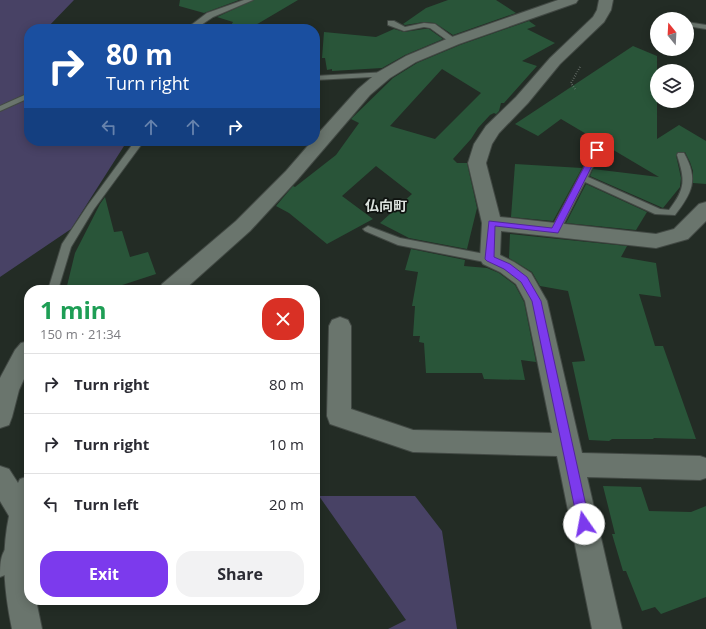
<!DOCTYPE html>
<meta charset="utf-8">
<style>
body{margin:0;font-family:"Open Sans","Noto Sans JP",sans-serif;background:#f2f2f3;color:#2b2b33;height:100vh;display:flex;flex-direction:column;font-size:15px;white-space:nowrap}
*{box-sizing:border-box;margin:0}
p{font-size:13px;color:#7c7c81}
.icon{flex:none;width:22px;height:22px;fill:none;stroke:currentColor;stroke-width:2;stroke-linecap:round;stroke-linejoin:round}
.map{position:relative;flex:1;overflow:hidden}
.panel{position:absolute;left:24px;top:285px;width:296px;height:320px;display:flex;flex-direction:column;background:#fff;border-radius:16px;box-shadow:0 2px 10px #0003}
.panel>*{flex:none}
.top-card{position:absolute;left:24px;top:24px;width:296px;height:122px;border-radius:16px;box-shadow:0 2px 10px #0003;background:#1a4fa0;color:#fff;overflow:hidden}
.needle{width:26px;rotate:342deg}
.tools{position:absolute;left:650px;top:12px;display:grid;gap:8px}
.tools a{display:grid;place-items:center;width:44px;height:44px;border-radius:50%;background:#fff;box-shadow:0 2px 10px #0003;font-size:20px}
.pin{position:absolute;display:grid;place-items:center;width:34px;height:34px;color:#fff;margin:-17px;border-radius:8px;box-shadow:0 2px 6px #0006}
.me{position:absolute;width:44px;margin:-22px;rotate:348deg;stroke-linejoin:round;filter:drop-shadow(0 0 3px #0008)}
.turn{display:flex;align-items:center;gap:14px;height:84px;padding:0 16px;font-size:18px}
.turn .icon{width:52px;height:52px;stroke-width:2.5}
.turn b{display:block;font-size:28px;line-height:34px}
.lanes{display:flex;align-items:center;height:38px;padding:0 16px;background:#0003;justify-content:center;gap:20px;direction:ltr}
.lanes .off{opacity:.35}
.round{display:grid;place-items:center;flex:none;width:42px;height:42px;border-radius:16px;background:#f2f2f3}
.head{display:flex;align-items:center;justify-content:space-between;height:68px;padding:0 16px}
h1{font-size:24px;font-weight:700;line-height:30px;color:#1e9e55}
.action{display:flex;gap:8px;margin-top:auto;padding:8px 16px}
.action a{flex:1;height:46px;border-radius:16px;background:#7c3aed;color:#fff;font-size:16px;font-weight:700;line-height:46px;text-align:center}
.action a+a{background:#f2f2f3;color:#2b2b33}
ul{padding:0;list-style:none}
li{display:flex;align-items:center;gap:12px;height:60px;padding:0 16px;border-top:1px solid #e1e1e2}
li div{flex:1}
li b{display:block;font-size:15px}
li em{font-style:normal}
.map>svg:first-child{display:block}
</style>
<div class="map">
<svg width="706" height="629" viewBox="0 0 706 629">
<rect width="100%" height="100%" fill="#232c25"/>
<g fill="#484265">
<path d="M0 0H74L46 29H29V141H144L124 146 71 229 0 277Z"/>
<path d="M319 496H415L442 531 457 629H388L406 620Z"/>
</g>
<g fill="#295539" fill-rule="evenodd">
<path d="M180 0H239L204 13 179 6Z"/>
<path d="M254 0H298L249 29H229L233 22 217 17Z"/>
<path d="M448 0H496L516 13 453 35 435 23 424 22 405 25 403 24 426 8Z"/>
<path d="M529 21 536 26 527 29 555 43 522 61 537 66 504 103H501L499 111 496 114 494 113 490 115 478 128 471 139 453 159 457 163H467L477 208 467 249 409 238 380 223 412 194 376 166 342 196 373 219 327 244 289 213 276 206 293 186 295 187 336 155 359 123 351 119 393 78 417 63 460 45ZM442 69 481 93 435 139 390 126Z"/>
<path d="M394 29 404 32 424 29H429L443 39 405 55 382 68 332 71V69L327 70 325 58H322L324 32 376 37Z"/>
<path d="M633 46 657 56V139L679 125 706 141V184L693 183V171L690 162 685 152H678L676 155 681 178 680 187 663 208 590 176 593 169 659 177 561 119 538 136 515 124Z"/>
<path d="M515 164 582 168 553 221 511 217Z"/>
<path d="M586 184 647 212 636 230 566 223Z"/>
<path d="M105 197 114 232 122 231 130 257 148 252 156 274 107 290H66L75 253 100 204Z"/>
<path d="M510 234 627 246 621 257 656 263 661 297 639 294 655 346H663L696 439 653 438 654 439H612L609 441 589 440 572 362 585 361 568 291 540 286 532 272 509 258Z"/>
<path d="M411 249 465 260 464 266 487 268 499 273 515 285 524 302 536 362 521 360 525 380 484 379 482 373H426L424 343 419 342 420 336H413L415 306H412L418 272 405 270Z"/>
<path d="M603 486 641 487 649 511 691 512 706 506V597L661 614 655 607 642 611 626 571H623L612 534H615Z"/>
</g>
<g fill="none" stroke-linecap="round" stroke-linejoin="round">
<defs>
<g id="lane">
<path d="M244 0H253L213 17 195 29H186L207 13Z"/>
<path d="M388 21H394L405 27 424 23 435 24 458 41 457 43H451L430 28 424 27 404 31 388 25Z"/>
<path d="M687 22 706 25V29L687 26Z"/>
<path d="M387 72H390V76L315 80V76Z"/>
<path d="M29 93V98L0 111V106Z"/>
<path d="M135 141H144L94 209 71 247 58 290H48L62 244 88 205Z"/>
<path d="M597 147 601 150 588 177 660 209 669 210C686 188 685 180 677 155L678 153H684C699 180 692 193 675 215L655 214 585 182 559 233H551L550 231 593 150Z"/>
<path d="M368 226 400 238 490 255 494 256 495 259 494 262 490 263 398 245 365 231 363 229Z"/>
<path d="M13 543 18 545 20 550 5 575 0 577C0 564 0 549 13 543Z"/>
</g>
<g id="street">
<path d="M558 0H578L576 3 459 44 416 62 390 78 370 95 298 179 250 231 184 290H159L162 284 236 221 286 171 312 141H315V137L358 89 378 72 406 56 449 38Z"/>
<path d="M599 0H613L611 10 604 22 560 64 528 103 499 133 492 144 486 163 500 217 656 234 674 229 699 204 706 202V221L688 239 656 248 501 231 500 255 514 262 531 273 547 301 582 453 700 456 706 458V478L700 480 587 477 622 629H592L557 456 413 452 330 424 327 416 329 326 332 320 340 317 348 320 351 326V409L413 430 552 433 525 301 516 284 500 272 483 264 480 259 482 223 468 163 474 144 486 126 516 97 550 58 593 17 597 10Z"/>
<path d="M29 341V368L19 390 12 417 9 425 0 428V378L15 350 21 343Z"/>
<path d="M0 466 9 469 18 483 20 479 29 476V600H36L42 629H12C4 590 1 555 9 516L0 501Z"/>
</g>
</defs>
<use href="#lane" stroke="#424944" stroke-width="2"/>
<use href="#street" stroke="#424944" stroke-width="2"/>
<path stroke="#818883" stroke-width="2" stroke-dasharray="0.5 2" stroke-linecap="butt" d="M575 89 571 83 580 67"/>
<use href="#lane" fill="#6a756d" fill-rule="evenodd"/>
<use href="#street" fill="#6a756d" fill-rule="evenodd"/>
</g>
<path fill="#7c3aed" stroke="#51269a" d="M597 148 600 150 558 233 495 226 494 257 510 264 527 277 541 301 590 524 588 528 584 530 580 528 578 524 532 301 521 282 504 269 487 261 485 259 489 221 552 228 593 150Z"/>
<g text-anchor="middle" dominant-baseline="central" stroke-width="3.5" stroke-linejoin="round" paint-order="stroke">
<g font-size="14" font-weight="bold" fill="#dbe1dd" stroke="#0f1310">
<text x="386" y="205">仏向町</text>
</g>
</g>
</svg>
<div class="tools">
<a><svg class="needle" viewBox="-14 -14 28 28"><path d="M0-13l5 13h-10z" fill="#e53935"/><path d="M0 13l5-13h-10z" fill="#7c7c81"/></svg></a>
<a><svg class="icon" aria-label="layers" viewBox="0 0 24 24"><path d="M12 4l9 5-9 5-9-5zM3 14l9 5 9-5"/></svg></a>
</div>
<div class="pin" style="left:597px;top:150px;background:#d93025"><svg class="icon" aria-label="arrive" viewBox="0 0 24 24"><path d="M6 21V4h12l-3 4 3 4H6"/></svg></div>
<svg class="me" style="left:584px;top:524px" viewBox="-20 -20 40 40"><circle r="19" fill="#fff"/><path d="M0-13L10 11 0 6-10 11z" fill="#7c3aed"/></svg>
<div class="top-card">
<div class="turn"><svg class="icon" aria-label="right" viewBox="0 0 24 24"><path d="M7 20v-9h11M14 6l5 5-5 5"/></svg><div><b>80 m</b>Turn right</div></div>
<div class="lanes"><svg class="icon off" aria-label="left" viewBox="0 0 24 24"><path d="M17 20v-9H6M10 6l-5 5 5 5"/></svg><svg class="icon off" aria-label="ahead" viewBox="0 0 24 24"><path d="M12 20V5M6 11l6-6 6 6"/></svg><svg class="icon off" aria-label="ahead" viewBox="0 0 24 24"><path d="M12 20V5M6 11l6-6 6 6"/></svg><svg class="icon" aria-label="right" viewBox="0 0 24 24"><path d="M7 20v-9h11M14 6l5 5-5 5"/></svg></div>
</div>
<section class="panel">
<div class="head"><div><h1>1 min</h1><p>150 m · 21:34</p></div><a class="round" style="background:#d93025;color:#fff"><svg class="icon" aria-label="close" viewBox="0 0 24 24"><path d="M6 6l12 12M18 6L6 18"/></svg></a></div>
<ul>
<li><svg class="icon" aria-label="right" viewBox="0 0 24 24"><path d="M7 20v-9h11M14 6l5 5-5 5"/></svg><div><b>Turn right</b></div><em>80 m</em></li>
<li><svg class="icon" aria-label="right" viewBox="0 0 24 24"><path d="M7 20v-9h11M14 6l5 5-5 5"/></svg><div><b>Turn right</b></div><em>10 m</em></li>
<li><svg class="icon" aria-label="left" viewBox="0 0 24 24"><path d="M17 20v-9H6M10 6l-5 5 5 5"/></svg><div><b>Turn left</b></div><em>20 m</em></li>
</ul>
<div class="action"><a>Exit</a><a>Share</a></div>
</section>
</div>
